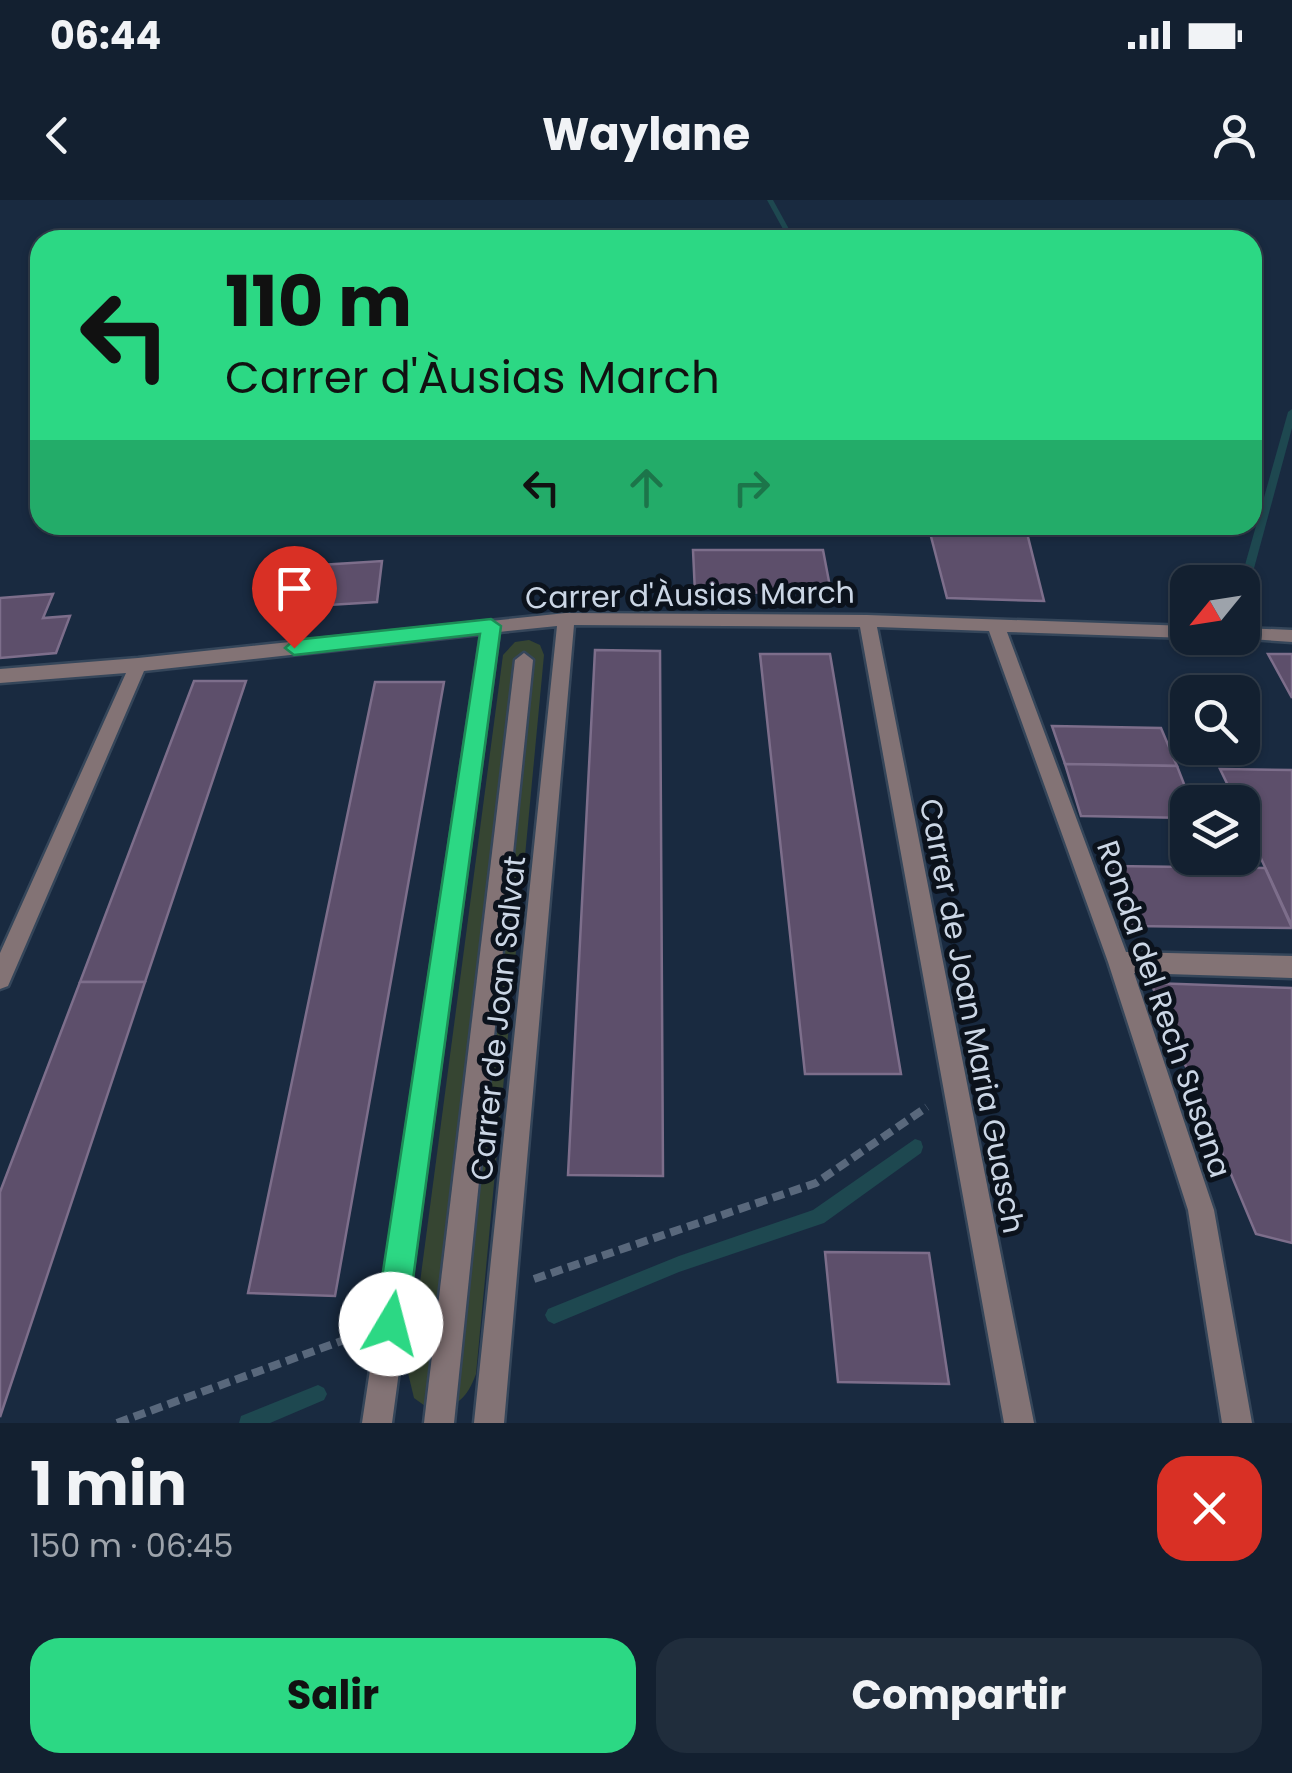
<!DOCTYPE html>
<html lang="es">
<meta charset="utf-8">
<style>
body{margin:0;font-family:Poppins,sans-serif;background:#202d3c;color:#f1f3f6;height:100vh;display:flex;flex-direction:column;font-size:38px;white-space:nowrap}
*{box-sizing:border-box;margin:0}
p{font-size:32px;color:#9da3ab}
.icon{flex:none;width:55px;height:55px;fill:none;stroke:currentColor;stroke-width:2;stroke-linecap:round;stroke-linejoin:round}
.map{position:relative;height:1223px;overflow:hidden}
.sheet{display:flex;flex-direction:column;background:#132030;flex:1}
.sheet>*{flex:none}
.guide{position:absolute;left:30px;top:30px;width:1232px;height:305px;border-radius:30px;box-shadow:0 2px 8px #0004,0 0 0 2px #323e4c;background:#2cd884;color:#111;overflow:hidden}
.needle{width:65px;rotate:240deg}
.buttons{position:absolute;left:1170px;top:365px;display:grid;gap:20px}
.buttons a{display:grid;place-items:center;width:90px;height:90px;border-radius:20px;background:#132030;box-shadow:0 2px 8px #0004,0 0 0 2px #323e4c;font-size:50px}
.pin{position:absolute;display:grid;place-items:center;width:85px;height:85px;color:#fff;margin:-102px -42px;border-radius:50% 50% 50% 0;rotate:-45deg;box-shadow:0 0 10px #0007}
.pin .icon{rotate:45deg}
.me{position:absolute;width:110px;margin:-55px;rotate:8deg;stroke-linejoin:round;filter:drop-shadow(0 0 8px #0008)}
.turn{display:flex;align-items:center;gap:35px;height:210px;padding:0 30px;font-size:45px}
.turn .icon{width:130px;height:130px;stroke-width:2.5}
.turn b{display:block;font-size:70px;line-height:85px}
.lanes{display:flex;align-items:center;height:95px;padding:0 30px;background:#0003;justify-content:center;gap:50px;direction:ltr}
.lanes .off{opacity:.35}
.round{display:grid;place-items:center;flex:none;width:105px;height:105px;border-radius:30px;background:#202d3c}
.head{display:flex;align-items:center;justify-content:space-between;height:170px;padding:0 30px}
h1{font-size:60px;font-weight:700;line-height:75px}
.cta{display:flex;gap:20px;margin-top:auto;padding:20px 30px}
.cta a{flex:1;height:115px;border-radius:30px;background:#2cd884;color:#111;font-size:40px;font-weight:700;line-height:115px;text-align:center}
.cta a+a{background:#202d3c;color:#f1f3f6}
.status{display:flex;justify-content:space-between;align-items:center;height:70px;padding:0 50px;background:#132030;direction:ltr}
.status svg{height:28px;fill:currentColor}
header{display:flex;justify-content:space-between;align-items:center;height:130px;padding:0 30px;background:#132030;font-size:45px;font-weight:700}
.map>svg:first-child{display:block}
</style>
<div class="status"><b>06:44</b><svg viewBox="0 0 49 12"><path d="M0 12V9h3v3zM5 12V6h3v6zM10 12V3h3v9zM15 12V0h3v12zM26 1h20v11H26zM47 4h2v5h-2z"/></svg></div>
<header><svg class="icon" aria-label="back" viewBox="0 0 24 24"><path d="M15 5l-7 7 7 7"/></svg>Waylane<svg class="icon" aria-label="person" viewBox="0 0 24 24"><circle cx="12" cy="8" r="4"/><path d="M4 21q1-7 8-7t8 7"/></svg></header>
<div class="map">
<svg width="1292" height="1223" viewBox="0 0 1292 1223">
<rect width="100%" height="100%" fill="#192a40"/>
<path fill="#364532" d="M529 440 540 445 544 455 476 1174C467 1198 458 1206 432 1211L414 1198 408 1173 503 455 515 442Z"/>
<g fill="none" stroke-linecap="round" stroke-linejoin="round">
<g fill="#1e4850" fill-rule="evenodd">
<path d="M767 0H773L795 40H789Z"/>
<path d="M1292 209V228L1253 372 1248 375 1243 372 1288 212Z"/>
<path d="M915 939 921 941 923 947 921 953 824 1023 679 1072 554 1124 548 1121 545 1115 548 1109 679 1056 813 1010Z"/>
<path d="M318 1185 324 1188 327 1194 324 1200 270 1223H239L241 1216Z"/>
</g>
</g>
<g fill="#5d4f6b" stroke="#7d6e8b" stroke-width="2.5">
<path d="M928 325H1025L1044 401 947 398Z"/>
<path d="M693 350H823L831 392 695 393Z"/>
<path d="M382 361 377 402 313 406 320 365Z"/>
<path d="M53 394 43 418 70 416 56 453 0 458V398Z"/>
<path d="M595 450 660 451 663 976 568 975Z"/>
<path d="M760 454H830L901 874H805Z"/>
<path d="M1268 454H1292V498Z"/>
<path d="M194 481H246L145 782H80Z"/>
<path d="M375 482H444L335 1096 248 1093Z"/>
<path d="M1052 526 1161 528 1177 566 1065 564Z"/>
<path d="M1065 564 1177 566 1191 602H1188V618L1081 616Z"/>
<path d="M1220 569 1292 570V726L1242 617V602H1236Z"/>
<path d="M1112 666 1265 668 1292 728 1132 726Z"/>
<path d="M80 782H145L0 1217V992Z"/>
<path d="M1151 783 1292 788V1043L1256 1034Z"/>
<path d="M825 1052 929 1053 949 1184 838 1182Z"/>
</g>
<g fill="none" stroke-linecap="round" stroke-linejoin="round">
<defs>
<path id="pedestrian" d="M524 453 533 460 454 1223H424L515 460Z"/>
<g id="minor">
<path d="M566 413 867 415 1188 426V438H1191H1188L1007 432 1126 752 1292 756V778L1134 773 1214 1010 1252 1223H1222L1188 1010 1108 762 989 431 877 427 1034 1223H1004L860 427 574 425 504 1223H474L557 426 499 432 392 1223H362L481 434 144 471 8 786 0 789V753L126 473 0 483V469L138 458Z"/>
<path d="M1242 428 1292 430V442L1236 438H1242Z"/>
</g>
</defs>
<use href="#pedestrian" stroke="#35465a" stroke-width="5"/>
<use href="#minor" stroke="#35465a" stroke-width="5"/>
<g stroke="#59687c" stroke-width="8" stroke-dasharray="12 6" stroke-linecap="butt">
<path d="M534 1079 816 983 927 907"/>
<path d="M117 1223 355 1136"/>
</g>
<use href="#pedestrian" fill="#837375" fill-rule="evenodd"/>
<use href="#minor" fill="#837375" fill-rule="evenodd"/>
</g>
<path fill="#2cd884" stroke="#1d8c56" stroke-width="2.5" d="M491 419 501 426 407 1124 403 1135 391 1139 380 1135 375 1124 480 434 294 455 285 448 294 440Z"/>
<g text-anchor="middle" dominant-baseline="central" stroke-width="10" stroke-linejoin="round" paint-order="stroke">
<g font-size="30" fill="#cbd6e5" stroke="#0b121c">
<text transform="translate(690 395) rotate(-1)">Carrer d'Àusias March</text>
<text transform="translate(1164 809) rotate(71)">Ronda del Rech Susana</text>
<text transform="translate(972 816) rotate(79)">Carrer de Joan Maria Guasch</text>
<text transform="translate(498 818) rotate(-84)">Carrer de Joan Salvat</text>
</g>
</g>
</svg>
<div class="buttons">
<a><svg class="needle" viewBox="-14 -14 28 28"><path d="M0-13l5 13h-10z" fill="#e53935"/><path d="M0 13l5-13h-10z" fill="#9da3ab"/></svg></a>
<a><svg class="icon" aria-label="search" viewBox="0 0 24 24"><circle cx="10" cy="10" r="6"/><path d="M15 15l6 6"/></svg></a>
<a><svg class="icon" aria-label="layers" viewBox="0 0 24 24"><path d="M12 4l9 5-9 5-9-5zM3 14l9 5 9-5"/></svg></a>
</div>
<div class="pin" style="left:294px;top:448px;background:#d93025"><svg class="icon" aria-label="arrive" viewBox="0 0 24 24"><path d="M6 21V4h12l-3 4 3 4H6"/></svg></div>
<svg class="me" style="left:391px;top:1124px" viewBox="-20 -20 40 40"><circle r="19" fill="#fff"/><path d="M0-13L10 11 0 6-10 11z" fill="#2cd884"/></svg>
<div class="guide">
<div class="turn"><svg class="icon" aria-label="left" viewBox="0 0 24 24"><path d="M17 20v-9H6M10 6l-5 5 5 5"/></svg><div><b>110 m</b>Carrer d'Àusias March</div></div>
<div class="lanes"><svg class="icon" aria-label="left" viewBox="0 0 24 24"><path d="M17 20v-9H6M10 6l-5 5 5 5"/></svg><svg class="icon off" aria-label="ahead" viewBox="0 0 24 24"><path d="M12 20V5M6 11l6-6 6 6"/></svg><svg class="icon off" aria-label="right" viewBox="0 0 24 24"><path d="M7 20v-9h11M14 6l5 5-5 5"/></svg></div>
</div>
</div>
<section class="sheet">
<div class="head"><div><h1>1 min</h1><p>150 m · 06:45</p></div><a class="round" style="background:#d93025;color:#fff"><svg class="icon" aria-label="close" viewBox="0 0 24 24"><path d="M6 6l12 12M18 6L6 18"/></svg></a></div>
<div class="cta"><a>Salir</a><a>Compartir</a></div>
</section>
